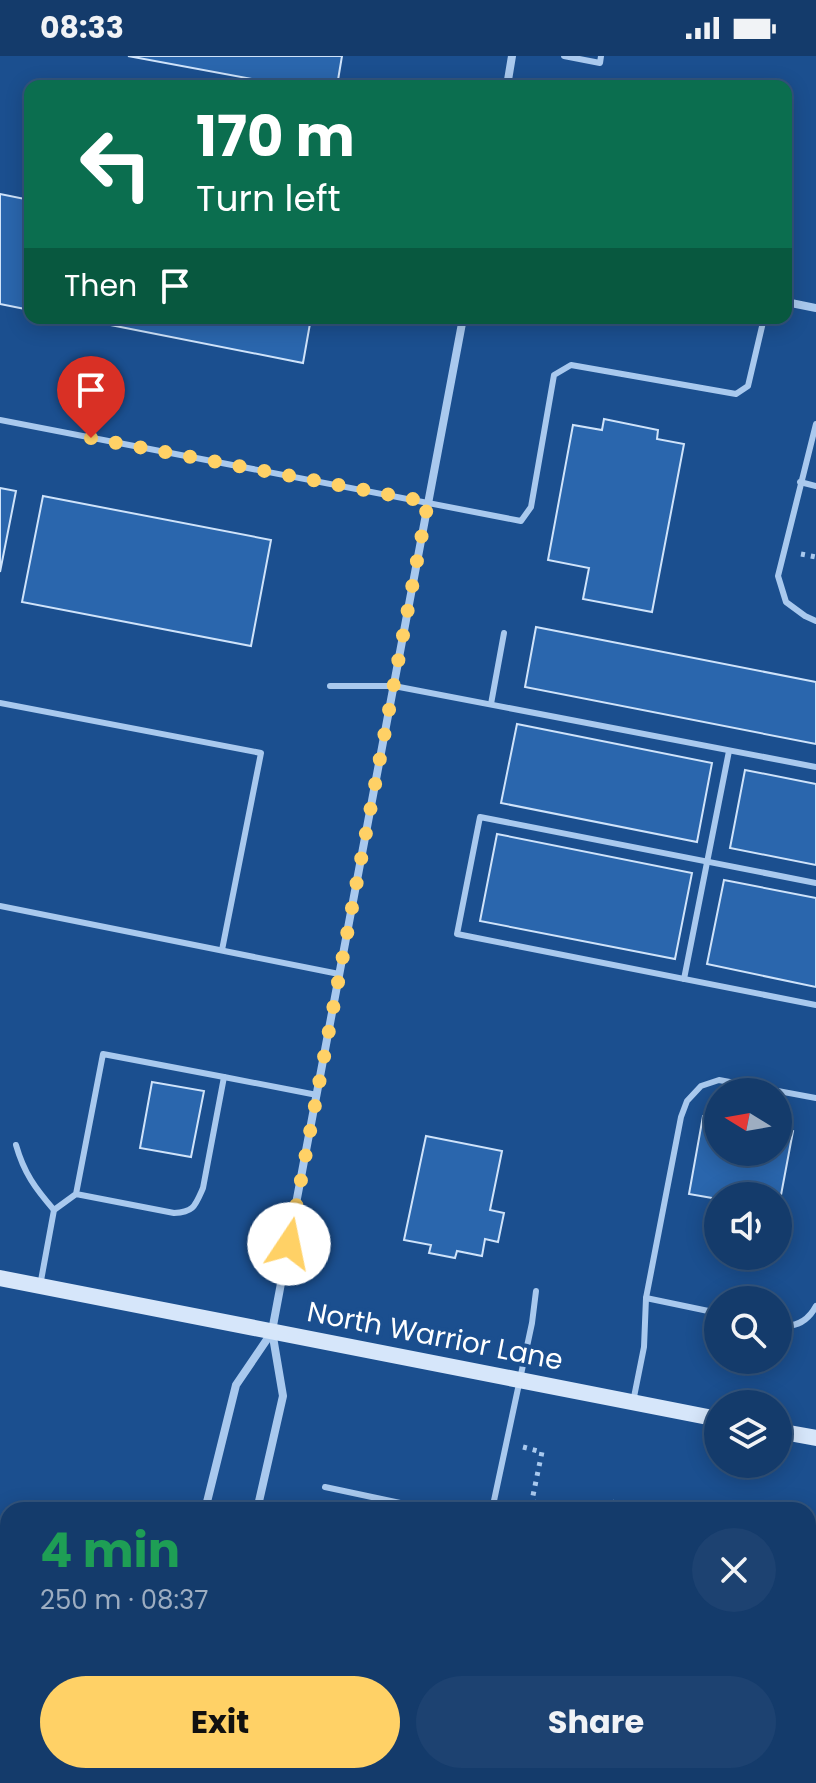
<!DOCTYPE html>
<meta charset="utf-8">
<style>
body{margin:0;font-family:Poppins,sans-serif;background:#1d4271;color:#f1f3f6;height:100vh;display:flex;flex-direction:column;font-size:30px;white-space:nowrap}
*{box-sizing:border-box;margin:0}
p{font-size:26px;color:#9dadc1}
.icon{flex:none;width:44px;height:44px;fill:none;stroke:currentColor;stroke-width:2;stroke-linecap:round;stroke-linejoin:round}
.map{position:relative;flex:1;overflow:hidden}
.sheet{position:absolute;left:0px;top:1446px;width:816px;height:282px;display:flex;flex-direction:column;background:#143b6b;border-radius:24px 24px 0 0;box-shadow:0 4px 20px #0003,0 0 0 2px #33557e}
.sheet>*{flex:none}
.guide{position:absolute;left:24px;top:24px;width:768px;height:244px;border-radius:16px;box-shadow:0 4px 20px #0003,0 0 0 2px #33557e;background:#0b6e4f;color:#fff;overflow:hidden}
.needle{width:52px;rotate:281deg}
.fabs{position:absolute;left:704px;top:1022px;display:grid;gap:16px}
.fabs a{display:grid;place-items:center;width:88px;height:88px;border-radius:50%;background:#143b6b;box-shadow:0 4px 20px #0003,0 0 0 2px #33557e;font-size:40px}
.pin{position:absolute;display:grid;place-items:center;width:68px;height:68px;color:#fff;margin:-82px -34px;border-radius:50% 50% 50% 0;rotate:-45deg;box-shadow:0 0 8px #0007}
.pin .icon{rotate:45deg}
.me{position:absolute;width:88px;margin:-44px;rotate:11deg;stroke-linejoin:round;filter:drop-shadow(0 0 6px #0008)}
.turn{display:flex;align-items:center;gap:28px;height:168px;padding:0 40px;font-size:36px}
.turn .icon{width:104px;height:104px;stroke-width:2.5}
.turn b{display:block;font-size:56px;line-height:68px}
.then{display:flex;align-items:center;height:76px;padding:0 40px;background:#0003;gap:16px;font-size:30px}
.round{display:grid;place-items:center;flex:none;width:84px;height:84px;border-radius:42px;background:#1d4271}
.headline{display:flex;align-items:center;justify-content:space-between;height:136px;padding:0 40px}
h1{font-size:48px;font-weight:700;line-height:60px;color:#1e9e55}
.cta{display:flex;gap:16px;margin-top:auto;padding:16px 40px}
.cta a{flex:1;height:92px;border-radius:48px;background:#ffd166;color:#111;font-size:32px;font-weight:700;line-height:92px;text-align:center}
.cta a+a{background:#1d4271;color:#f1f3f6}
.status{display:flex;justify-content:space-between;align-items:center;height:56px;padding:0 40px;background:#143b6b;direction:ltr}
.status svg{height:22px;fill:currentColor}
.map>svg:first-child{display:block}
</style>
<div class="status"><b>08:33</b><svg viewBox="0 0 49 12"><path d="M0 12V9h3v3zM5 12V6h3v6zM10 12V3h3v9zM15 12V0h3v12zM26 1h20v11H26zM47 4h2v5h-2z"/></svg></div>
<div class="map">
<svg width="816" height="1727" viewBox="0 0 816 1727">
<rect width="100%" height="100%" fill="#1b4f8f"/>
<g fill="#2a66ad" stroke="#cfe3fa" stroke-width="2">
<path d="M128 0H342L337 30H290Z"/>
<path d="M0 138 30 144V254L0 248Z"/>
<path d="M75 262H311L303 307Z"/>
<path d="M604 363 658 374 657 383 684 388 652 556 583 543 589 512 548 504 573 369 602 374Z"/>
<path d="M0 432 16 435 0 516Z"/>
<path d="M43 440 271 484 251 590 22 546Z"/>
<path d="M536 571 816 626V688L525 631Z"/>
<path d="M517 668 712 707 697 786 501 747Z"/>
<path d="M745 714 816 728V809L730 792Z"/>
<path d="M497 778 692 817 675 903 480 865Z"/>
<path d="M724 824 816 842V931L707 908Z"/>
<path d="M152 1026 204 1035 191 1101 140 1092Z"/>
<path d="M703 1060 718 1062V1096H778V1073L793 1075 778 1155V1140H718V1143L689 1138Z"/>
<path d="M426 1080 502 1095 490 1154 504 1157 498 1186 485 1183 482 1200 457 1195 455 1202 429 1197 431 1189 404 1184Z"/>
<path d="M536 1445 582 1454H534Z"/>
<path d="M614 1445 657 1454H612Z"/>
</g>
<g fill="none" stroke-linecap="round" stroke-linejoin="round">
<g stroke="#a9c9ee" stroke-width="5" stroke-dasharray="4 6" stroke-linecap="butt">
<path d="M801 498 816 501"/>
<path d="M523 1391 542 1396 530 1454"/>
<path d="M808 1671 816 1670"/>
<path d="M762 1727 764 1720"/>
</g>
<g stroke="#a9c9ee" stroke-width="6">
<path d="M564 0 600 7 601 0"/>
<path d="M0 364 521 465 531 451 554 319 571 309 736 338 748 330 764 262"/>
<path d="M816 368 778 520 786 546 805 560 816 565"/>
<path d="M800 426 816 430"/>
<path d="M330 630H394L816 711"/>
<path d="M0 647 261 697 222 894"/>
<path d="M491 648 504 577"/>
<path d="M816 827 480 761 457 878 816 949"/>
<path d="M0 850 339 918"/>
<path d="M684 923 729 695"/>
<path d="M224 1021 317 1039"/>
<path d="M16 1089C24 1117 35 1132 54 1154"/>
<path d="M40 1230 54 1154 76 1138 174 1157C194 1156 195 1150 203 1132L224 1021 103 998 76 1138"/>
<path d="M646 1242 718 1257"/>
<path d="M778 1269C795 1272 808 1265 816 1250"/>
<path d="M633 1346 644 1291 646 1242 681 1061 687 1045 701 1030 719 1024 816 1042"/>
<path d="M325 1431 433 1454"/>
<path d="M492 1454 532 1267 536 1235"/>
<path d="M0 1665 8 1671"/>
<path d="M71 1720 83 1727"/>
<path d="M319 1720 337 1727"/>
<path d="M403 1727 406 1720"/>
<path d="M684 1727 686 1720"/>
</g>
<g stroke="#a9c9ee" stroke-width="8">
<path d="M507 30 512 0"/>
<path d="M786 246 816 252"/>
<path d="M205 1454 236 1329 272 1276"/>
<path d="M257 1454 283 1340 272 1275 463 262"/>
<path d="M100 1727 103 1720"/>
<path d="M151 1727 156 1720"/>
</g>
<g stroke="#d6e6fa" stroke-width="16">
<path d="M0 1222 718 1363"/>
<path d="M778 1375 816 1382"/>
</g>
</g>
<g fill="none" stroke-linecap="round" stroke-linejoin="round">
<path stroke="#ffd166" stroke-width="14" stroke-dasharray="0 25.2" d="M91 382 428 446 289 1188"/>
</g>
<g text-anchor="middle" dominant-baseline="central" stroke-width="8" stroke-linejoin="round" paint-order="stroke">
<g font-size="28" fill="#fff" stroke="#1b4f8f">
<text transform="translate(435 1280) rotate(11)">North Warrior Lane</text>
</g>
</g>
</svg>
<div class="fabs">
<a><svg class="needle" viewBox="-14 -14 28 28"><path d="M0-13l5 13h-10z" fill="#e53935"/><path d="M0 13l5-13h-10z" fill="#9dadc1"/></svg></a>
<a><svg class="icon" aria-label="sound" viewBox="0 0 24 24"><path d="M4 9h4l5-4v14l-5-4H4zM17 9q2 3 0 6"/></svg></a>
<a><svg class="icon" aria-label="search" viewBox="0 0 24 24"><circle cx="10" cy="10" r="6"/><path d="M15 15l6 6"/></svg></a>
<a><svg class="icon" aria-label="layers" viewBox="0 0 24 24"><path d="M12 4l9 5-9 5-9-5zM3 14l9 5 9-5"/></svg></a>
</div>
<div class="pin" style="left:91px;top:382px;background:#d93025"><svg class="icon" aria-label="arrive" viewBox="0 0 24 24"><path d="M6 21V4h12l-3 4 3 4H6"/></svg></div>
<svg class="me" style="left:289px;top:1188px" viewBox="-20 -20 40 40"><circle r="19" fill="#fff"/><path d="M0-13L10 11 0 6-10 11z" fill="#ffd166"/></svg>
<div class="guide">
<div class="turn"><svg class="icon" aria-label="left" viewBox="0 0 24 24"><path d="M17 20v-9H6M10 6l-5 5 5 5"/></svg><div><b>170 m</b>Turn left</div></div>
<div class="then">Then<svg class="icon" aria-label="arrive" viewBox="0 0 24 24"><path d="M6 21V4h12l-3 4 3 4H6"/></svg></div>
</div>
<section class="sheet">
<div class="headline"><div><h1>4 min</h1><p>250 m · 08:37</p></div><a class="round"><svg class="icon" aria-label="close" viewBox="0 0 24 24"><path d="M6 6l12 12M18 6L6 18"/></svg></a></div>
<div class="cta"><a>Exit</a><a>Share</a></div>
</section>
</div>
